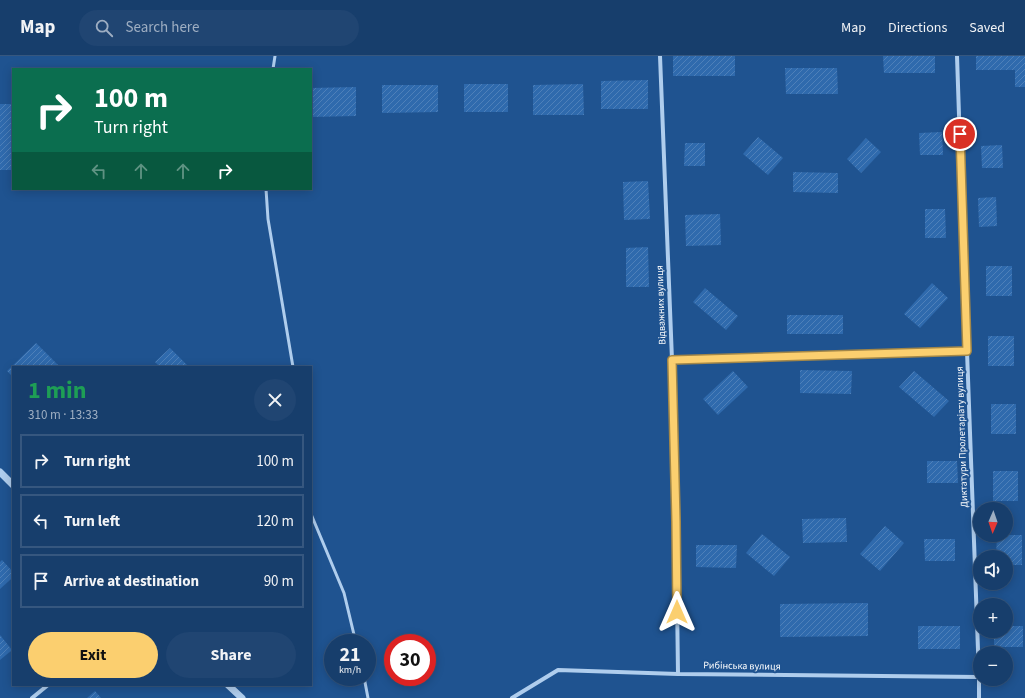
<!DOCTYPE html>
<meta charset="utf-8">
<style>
body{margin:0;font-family:"Source Sans 3",sans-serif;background:#204572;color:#f1f3f6;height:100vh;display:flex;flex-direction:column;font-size:15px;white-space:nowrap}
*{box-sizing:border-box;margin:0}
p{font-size:13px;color:#9eaec2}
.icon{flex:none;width:22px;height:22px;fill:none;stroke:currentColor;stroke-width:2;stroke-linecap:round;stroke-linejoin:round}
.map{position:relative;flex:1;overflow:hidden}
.side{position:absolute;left:12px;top:310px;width:300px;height:320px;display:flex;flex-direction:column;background:#173e6c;border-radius:0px;box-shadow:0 2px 10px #0003,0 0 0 1px #36577f}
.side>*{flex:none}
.top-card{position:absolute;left:12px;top:12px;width:300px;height:122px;border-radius:0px;box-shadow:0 2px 10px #0003,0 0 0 1px #36577f;background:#0b6e4f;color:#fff;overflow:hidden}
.needle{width:26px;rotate:182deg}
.buttons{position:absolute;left:973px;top:446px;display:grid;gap:8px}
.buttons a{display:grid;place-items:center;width:40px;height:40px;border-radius:50%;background:#173e6c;box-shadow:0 2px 10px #0003,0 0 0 1px #36577f;font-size:20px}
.speed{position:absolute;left:324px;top:578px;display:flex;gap:8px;font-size:20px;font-weight:700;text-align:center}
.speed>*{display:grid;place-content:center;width:52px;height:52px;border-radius:50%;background:#173e6c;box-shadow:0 2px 10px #0003,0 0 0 1px #36577f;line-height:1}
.speed small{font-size:10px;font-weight:400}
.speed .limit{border:6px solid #d22;background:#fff;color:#111}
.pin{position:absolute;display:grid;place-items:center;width:34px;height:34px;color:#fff;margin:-17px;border:2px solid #fff;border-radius:50%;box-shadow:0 1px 4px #0007}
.me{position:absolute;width:44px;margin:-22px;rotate:0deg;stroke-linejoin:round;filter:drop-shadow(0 0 3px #0008)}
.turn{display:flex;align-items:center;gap:14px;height:84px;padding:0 16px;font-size:18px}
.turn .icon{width:52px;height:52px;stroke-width:2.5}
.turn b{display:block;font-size:28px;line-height:34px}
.lanes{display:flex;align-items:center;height:38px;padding:0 16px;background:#0003;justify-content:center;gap:20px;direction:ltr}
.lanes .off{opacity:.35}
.round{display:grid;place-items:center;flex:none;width:42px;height:42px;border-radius:21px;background:#204572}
.head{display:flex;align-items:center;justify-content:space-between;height:68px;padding:0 16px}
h1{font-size:24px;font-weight:700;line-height:30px;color:#1e9e55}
.action{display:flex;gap:8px;margin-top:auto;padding:8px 16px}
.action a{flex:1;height:46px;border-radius:24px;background:#fbcf6f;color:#111;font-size:16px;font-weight:700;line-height:46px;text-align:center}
.action a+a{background:#204572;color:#f1f3f6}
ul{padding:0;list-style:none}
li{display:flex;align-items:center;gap:12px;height:54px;margin:0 8px 6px;padding:0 8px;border:2px solid #36577f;border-radius:0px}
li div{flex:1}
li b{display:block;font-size:15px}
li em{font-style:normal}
header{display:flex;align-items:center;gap:24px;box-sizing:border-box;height:56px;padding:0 20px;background:#173e6c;border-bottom:1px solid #36577f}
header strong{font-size:19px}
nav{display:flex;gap:22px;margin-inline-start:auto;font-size:14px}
.search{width:280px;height:36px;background:#204572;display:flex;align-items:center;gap:10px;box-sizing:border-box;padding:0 14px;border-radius:22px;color:#9eaec2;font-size:15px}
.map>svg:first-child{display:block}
</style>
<header>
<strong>Map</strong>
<div class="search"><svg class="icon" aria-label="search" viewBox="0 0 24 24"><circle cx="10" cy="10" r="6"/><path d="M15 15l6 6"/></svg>Search here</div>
<nav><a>Map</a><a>Directions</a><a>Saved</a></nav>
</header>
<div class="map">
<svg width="1025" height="642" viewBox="0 0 1025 642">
<defs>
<pattern id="building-hatch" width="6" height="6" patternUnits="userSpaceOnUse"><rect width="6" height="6" fill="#2f6aad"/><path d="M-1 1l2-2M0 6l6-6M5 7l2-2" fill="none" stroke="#4e80b9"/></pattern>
</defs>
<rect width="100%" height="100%" fill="#1f5390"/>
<g fill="url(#building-hatch)">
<rect x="673" y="0" width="62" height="20"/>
<path d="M883 0H935V17H884Z"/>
<path d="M976 0H1025V31H1015V14H976Z"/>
<path d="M785 12H837L838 38H786Z"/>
<path d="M648 24V53H601V25Z"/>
<rect x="464" y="28" width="44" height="28"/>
<path d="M583 28 584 59H533V29Z"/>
<path d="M382 29H438V56L382 57Z"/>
<path d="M356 31V60L311 61V32Z"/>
<rect x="0" y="48" width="13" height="66"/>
<path d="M942 76 943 99H920L919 77Z"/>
<path d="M758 81 783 102 768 119 743 98Z"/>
<path d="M866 82 881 96 861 117 847 103Z"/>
<path d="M685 87H705V110H684Z"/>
<path d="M1002 89 1003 112H982L981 90Z"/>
<path d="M793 116 838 117V137L793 136Z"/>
<path d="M648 125 650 163 624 164 623 126Z"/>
<path d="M996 141 997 170 979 171 978 142Z"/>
<path d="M925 153H945L946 182H925Z"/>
<path d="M720 158 721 189 686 190 685 159Z"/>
<path d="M648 191 649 231H626V192Z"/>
<rect x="986" y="210" width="26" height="30"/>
<path d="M932 227 948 242 920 272 904 258Z"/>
<path d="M705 232 738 260 726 274 693 246Z"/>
<rect x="787" y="259" width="56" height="19"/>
<rect x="988" y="280" width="26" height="30"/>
<path d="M36 287 60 311H13V321L7 315Z"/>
<path d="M170 292 189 311H160L155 306Z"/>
<path d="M800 314 852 315 851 338 800 337Z"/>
<path d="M733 315 748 331 718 359 703 343Z"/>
<path d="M914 315 949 345 934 361 899 331Z"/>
<rect x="991" y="348" width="25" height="30"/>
<path d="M927 405H957L958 427H927Z"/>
<rect x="993" y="415" width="25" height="30"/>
<path d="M846 462 847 486 803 487 802 463Z"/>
<path d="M885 470 904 487 880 515 860 498Z"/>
<path d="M762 478 790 501 774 520 746 497Z"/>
<path d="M997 479H1022V509H1006V501H996Z"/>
<path d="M924 483H955V505H925Z"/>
<path d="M696 489H737L736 512 696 511Z"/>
<path d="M2 504 13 516V521L0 533V506Z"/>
<path d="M868 547V580L780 581V548Z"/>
<rect x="918" y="570" width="42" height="23"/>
<path d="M1006 570H1023V591H994V575H1006Z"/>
<path d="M0 579 12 594 0 604Z"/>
<path d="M95 635 101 642H87Z"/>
</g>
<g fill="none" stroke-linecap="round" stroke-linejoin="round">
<g stroke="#afcded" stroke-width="3">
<path d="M273 13 275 0"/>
<path d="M266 133 268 163 293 311"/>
<path d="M672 304 967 295"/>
<path d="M311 451V458L344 537 356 587"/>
<path d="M364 621 368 642"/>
</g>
<g stroke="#afcded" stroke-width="4">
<path d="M660 0 672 304 676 465 678 618"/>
<path d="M957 0 967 295 979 621V642"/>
<path d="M32 642 48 629"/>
<path d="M512 642 558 614 678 618 979 621"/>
</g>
<g stroke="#afcded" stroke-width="7">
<path d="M0 416 13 429"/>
<path d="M228 629 242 642"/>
</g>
</g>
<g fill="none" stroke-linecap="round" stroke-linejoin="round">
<defs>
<path id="route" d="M677 556 676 465 672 304 967 295 960 78"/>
</defs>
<use href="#route" stroke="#a38748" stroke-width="10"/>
<use href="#route" stroke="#fbcf6f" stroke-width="7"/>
</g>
<g text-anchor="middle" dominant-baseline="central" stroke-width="4" stroke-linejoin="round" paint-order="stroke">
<g font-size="10" fill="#fff" stroke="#1f5390">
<text transform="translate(661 249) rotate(-92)">Відважних вулиця</text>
<text transform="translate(962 381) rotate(-92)">Диктатури Пролетаріату вулиця</text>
<text transform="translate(742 610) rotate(1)">Рибінська вулиця</text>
</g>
</g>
</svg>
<div class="buttons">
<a><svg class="needle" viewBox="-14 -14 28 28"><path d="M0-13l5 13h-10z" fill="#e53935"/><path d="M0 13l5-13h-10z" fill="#9eaec2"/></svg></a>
<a><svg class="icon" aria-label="sound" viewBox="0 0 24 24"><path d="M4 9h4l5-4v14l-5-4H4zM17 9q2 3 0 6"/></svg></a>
<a>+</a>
<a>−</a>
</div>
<div class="speed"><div>21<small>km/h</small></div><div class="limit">30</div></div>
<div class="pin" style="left:960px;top:78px;background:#d93025"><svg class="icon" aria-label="arrive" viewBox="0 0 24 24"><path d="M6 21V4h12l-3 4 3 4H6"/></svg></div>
<svg class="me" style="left:677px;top:556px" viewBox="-20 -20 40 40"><path d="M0-17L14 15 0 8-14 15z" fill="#fbcf6f" stroke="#fff" stroke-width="4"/></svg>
<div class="top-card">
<div class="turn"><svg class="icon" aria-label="right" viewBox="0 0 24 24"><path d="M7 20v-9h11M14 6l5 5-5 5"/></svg><div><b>100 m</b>Turn right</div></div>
<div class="lanes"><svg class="icon off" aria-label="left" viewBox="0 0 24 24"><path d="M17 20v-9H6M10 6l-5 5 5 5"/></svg><svg class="icon off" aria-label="ahead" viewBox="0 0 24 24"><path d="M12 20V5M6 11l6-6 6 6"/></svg><svg class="icon off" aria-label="ahead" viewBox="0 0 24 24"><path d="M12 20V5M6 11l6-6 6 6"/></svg><svg class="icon" aria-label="right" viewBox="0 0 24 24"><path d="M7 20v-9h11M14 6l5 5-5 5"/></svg></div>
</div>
<section class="side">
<div class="head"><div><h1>1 min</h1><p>310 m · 13:33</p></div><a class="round"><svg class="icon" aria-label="close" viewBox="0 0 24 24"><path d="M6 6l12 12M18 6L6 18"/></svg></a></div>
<ul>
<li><svg class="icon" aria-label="right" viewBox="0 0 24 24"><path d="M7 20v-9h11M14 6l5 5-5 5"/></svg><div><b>Turn right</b></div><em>100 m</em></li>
<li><svg class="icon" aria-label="left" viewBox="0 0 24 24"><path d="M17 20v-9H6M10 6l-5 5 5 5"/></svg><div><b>Turn left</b></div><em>120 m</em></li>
<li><svg class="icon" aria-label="arrive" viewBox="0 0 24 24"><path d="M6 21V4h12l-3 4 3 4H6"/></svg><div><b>Arrive at destination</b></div><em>90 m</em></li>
</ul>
<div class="action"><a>Exit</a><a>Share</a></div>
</section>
</div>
